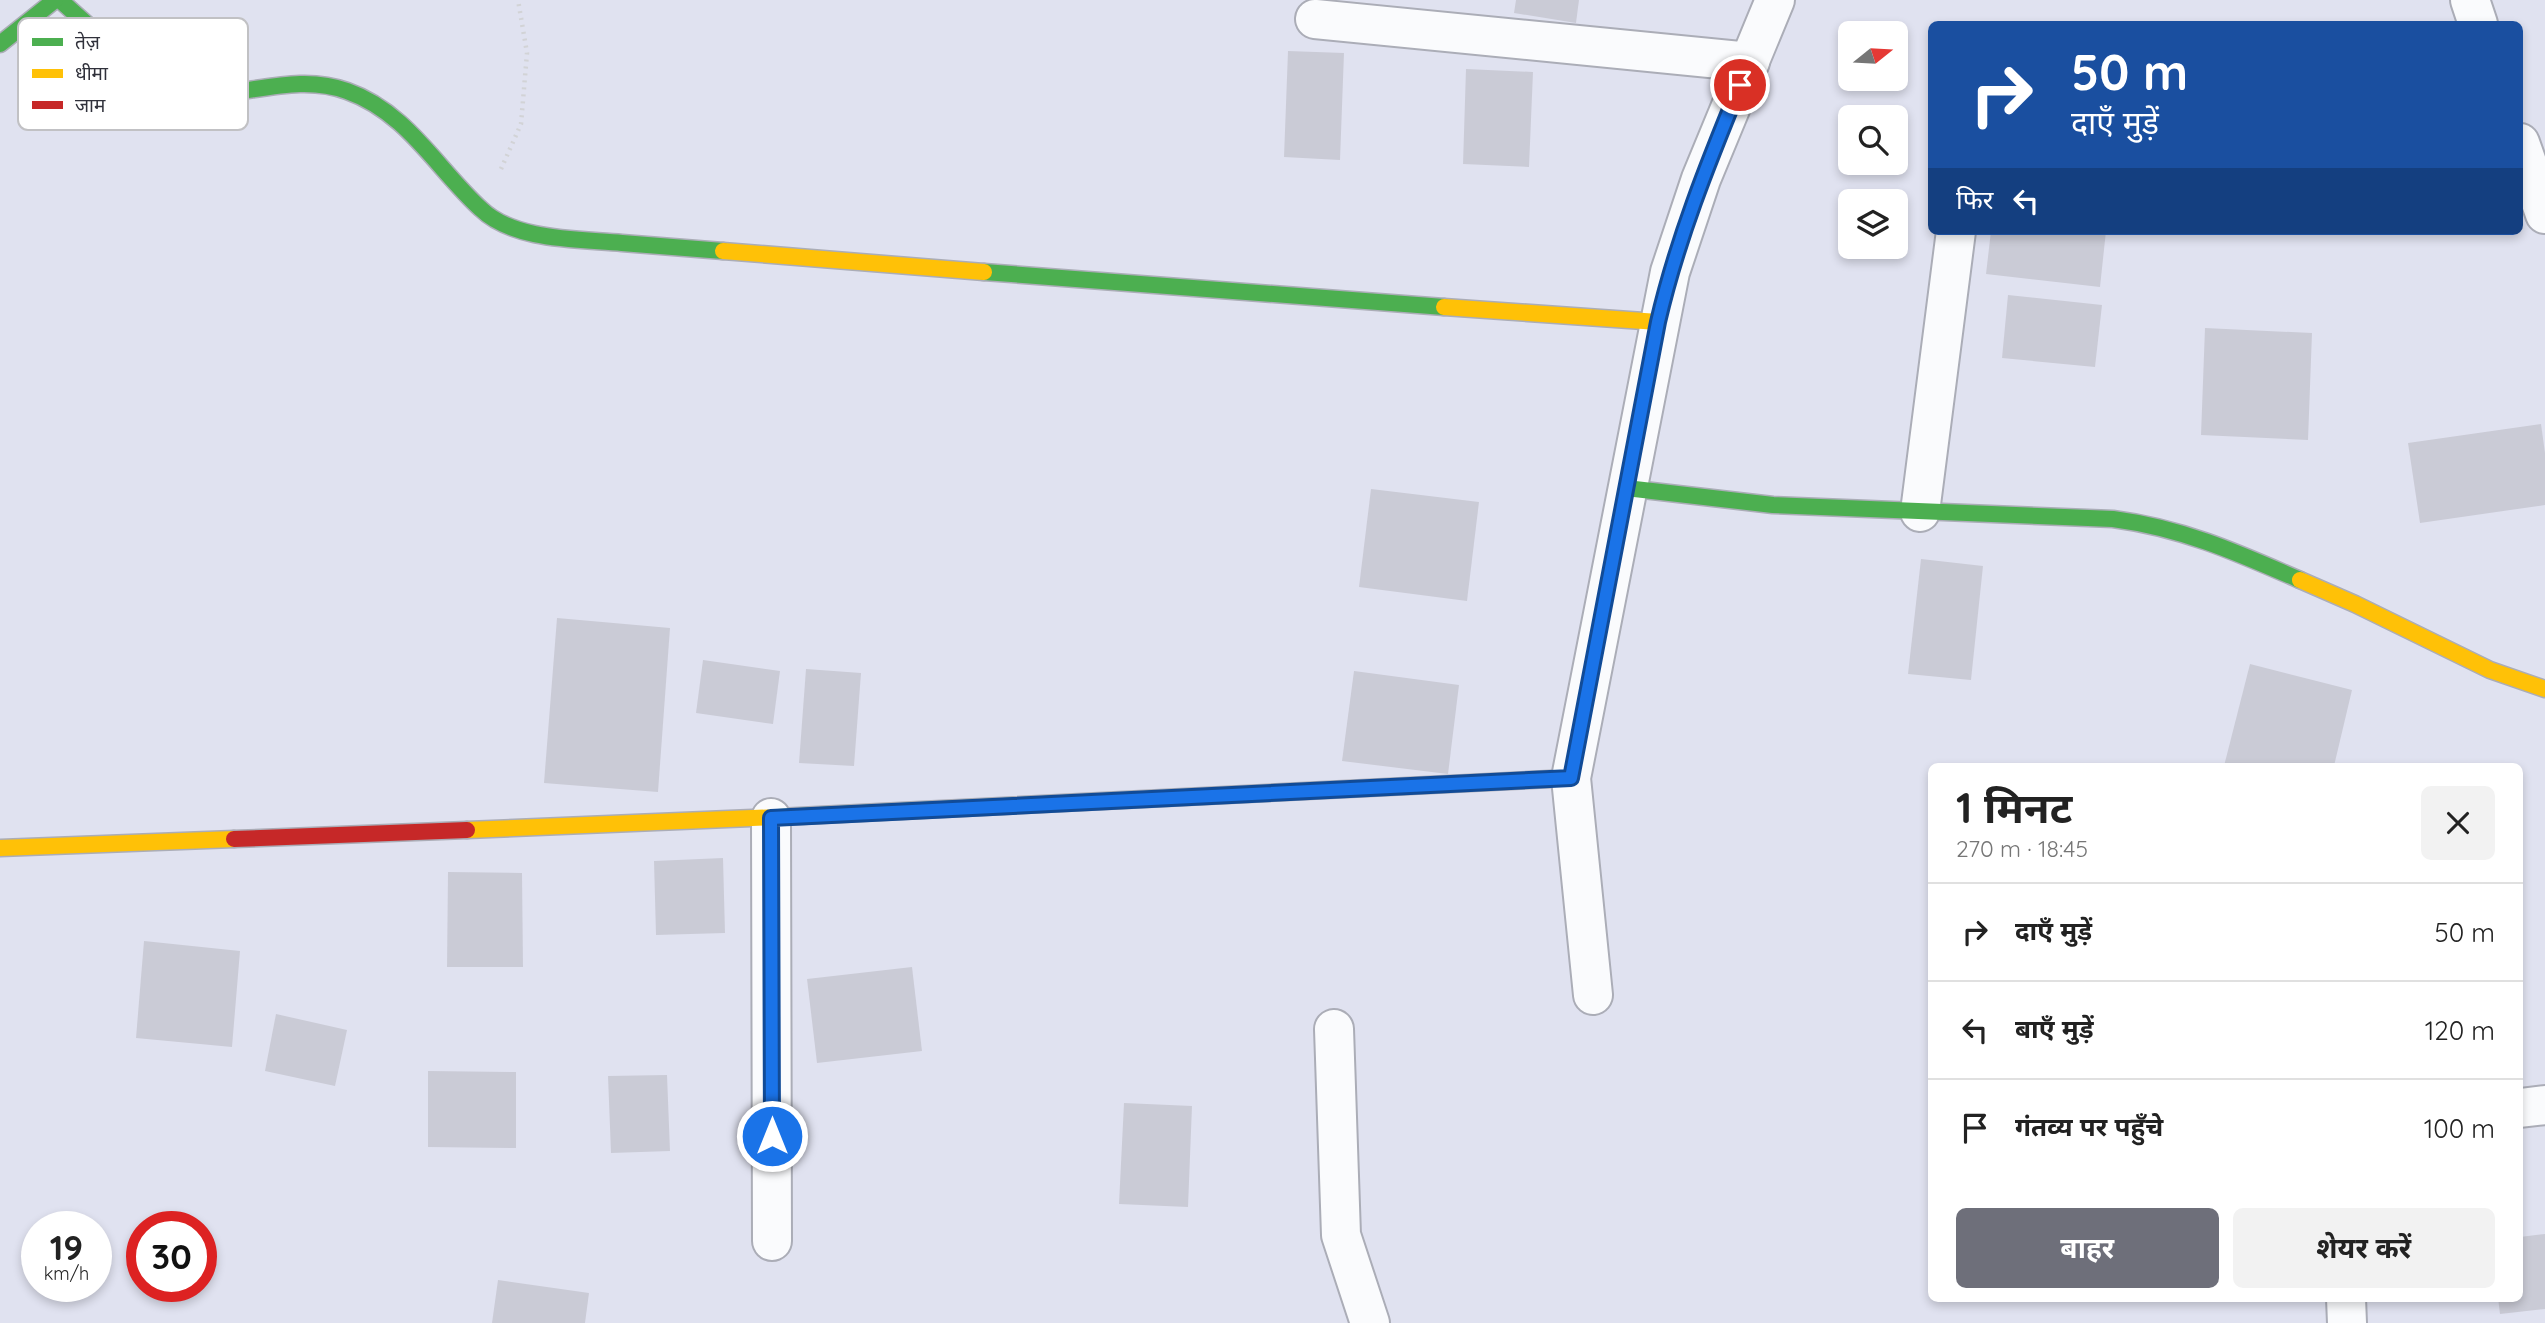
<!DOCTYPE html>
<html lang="hi">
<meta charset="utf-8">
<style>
body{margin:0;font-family:Quicksand,"Noto Sans Devanagari",sans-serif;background:#f2f2f2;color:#222;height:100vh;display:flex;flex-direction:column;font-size:26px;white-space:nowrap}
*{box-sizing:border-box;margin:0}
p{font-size:23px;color:#767676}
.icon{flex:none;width:38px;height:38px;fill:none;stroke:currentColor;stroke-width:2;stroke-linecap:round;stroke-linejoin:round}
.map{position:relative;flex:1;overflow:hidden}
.side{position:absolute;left:1928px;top:763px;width:595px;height:539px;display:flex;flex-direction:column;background:#fff;border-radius:10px;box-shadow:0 4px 10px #0003}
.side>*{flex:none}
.guide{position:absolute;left:1928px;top:21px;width:595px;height:214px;border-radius:10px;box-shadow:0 4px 10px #0003;background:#1a4fa0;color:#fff;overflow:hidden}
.needle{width:46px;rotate:72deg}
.tools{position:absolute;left:1838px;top:21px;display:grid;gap:14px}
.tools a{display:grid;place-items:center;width:70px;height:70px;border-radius:10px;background:#fff;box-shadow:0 4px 10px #0003;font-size:35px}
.speed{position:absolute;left:21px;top:1211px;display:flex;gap:14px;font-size:35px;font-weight:700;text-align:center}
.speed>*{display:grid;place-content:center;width:91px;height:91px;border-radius:50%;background:#fff;box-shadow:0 4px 10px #0003;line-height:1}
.speed small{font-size:18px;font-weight:400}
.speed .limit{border:10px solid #d22;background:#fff;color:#111}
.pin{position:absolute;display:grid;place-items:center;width:60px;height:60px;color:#fff;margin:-30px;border:4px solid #fff;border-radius:50%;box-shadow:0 2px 7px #0007}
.me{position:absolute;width:77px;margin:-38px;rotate:0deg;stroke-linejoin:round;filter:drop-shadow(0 0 5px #0008)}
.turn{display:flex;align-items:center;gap:24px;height:147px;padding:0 28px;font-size:32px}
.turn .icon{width:91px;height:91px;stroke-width:2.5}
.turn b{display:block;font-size:49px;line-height:60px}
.then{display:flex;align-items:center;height:66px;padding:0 28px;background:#0003;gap:14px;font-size:26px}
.round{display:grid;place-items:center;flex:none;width:74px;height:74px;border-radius:10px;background:#f2f2f2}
.summary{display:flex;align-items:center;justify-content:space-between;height:119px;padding:0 28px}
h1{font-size:42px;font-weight:700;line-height:52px}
.cta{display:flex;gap:14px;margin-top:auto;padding:14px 28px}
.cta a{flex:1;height:80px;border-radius:10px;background:#6e6f7a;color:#fff;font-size:28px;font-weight:700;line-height:80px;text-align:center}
.cta a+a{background:#f2f2f2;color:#222}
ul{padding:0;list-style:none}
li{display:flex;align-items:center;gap:21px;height:98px;padding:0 28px;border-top:2px solid #e0e0e0}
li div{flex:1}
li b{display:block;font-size:26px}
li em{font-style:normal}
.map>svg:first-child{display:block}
</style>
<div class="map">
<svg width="2545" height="1323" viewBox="0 0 2545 1323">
<rect width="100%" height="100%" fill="#e0e2f0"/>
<g fill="#cacbd6">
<path d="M1516 0H1579L1576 23 1514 13Z"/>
<path d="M1288 51 1344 53 1340 160 1284 157Z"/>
<path d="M1466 69 1533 72 1529 167 1463 164Z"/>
<path d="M1991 231H2106L2100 287 1986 274Z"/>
<path d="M2008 295 2102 305 2095 367 2002 358Z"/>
<path d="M2205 328 2312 333 2308 440 2201 435Z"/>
<path d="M2541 424 2545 453V505L2420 523 2408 443Z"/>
<path d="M1371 489 1479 502 1467 601 1359 587Z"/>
<path d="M1921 559 1983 566 1971 680 1908 674Z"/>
<path d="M557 618 670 628 658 792 544 783Z"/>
<path d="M703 660 780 671 773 724 696 713Z"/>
<path d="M2250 664 2352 690 2334 766H2224Z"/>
<path d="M806 669 861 673 854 766 799 763Z"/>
<path d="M1354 671 1459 685 1448 774 1342 761Z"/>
<path d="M723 858 725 933 656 935 654 861Z"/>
<path d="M448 872 522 873 523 967H447Z"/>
<path d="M144 941 240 951 232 1047 136 1038Z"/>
<path d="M912 967 922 1051 817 1063 807 979Z"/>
<path d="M276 1014 347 1030 335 1086 265 1071Z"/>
<path d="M428 1071 516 1072V1148L428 1147Z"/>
<path d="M667 1075 670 1151 611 1153 608 1076Z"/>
<path d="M1124 1103 1192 1106 1188 1207 1119 1204Z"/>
<path d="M2545 1234V1309L2500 1314 2498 1298H2520V1237Z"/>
<path d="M498 1280 589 1293 585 1323H492Z"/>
</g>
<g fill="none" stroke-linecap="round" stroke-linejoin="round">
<defs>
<g id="street">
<path d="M2470 0 2478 24"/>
<path d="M1315 19 1750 62"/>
<path d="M2520 143 2545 214"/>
<path d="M1920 512 1956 231"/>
<path d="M771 818 772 1241"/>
<path d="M1593 995 1571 778 1670 272 1701 179 1775 0"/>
<path d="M1334 1029 1341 1235 1370 1323"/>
<path d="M2520 1108 2545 1105"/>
<path d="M2346 1298 2347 1323"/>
</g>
<g id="fast">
<path d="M60 0C82 20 105 40 127 60 135 68 145 80 155 85 215 114 283 67 347 91 407 112 437 169 481 209 514 241 579 239 622 243 656 246 689 248 723 251"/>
<path d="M0 44 55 0"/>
<path d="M984 272 1444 307"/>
<path d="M1626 488 1773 505 2113 519C2182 528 2236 552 2300 580"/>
<path d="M778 817 1571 778"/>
</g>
<g id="slow">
<path d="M723 251 984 272"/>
<path d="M1444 307 1658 322"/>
<path d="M2300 580 2355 604 2490 670 2545 689"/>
<path d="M467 830 778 817"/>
<path d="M0 848 234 839"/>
</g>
<path id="jam" d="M234 839 467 830"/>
</defs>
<use href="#street" stroke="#abadb7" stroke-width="42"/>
<use href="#fast" stroke="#abadb7" stroke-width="19"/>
<use href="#slow" stroke="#abadb7" stroke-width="19"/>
<use href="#jam" stroke="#abadb7" stroke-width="19"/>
<path stroke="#d2d3d6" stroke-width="4.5" stroke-dasharray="2 5" stroke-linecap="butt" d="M501 169 521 124 527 53 518 0"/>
<use href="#street" stroke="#fafbfd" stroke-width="38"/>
<use href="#fast" stroke="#4caf50" stroke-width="16"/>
<use href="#slow" stroke="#ffc107" stroke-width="16"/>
<use href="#jam" stroke="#c62828" stroke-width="16"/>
</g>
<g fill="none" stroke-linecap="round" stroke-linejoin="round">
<defs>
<path id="route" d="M772 1136 771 818 1571 778 1658 322C1677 240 1708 163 1740 85"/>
</defs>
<use href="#route" stroke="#114b97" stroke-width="18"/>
<use href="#route" stroke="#1a73e8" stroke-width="12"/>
</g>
<rect x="18" y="18" width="230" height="112" rx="10" fill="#fff" stroke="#c1c1c4" stroke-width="2"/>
<rect x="32" y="38" width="31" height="8" fill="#4caf50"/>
<rect x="32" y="69" width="31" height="9" fill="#ffc107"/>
<rect x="32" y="101" width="31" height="8" fill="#c62828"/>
<g font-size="19" fill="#30313b">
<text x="75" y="49">तेज़</text>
<text x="75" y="80">धीमा</text>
<text x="75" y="112">जाम</text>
</g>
</svg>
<div class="tools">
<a><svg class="needle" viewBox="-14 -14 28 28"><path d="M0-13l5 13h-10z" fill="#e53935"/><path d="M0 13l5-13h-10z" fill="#767676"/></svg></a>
<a><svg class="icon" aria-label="search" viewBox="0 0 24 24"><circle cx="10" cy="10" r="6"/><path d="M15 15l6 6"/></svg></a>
<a><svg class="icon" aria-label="layers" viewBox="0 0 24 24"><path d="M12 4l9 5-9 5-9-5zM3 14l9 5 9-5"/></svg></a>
</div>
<div class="speed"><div>19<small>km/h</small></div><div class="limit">30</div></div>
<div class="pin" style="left:1740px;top:85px;background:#d93025"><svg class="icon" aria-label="arrive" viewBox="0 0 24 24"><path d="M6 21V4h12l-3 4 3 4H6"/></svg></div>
<svg class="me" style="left:772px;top:1136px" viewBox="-20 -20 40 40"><circle r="17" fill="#1a73e8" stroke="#fff" stroke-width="3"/><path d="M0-11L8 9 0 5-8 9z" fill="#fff"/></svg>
<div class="guide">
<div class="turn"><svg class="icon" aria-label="right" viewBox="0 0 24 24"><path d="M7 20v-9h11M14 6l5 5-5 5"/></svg><div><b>50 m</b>दाएँ मुड़ें</div></div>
<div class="then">फिर<svg class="icon" aria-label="left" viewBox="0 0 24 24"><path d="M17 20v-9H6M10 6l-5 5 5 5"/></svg></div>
</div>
<section class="side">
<div class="summary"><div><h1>1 मिनट</h1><p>270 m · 18:45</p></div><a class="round"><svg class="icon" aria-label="close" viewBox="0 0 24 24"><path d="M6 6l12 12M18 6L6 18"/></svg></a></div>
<ul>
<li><svg class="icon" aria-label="right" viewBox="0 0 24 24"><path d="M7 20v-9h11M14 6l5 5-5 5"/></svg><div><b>दाएँ मुड़ें</b></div><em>50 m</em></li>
<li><svg class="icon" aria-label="left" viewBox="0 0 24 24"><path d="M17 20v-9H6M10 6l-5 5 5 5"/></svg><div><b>बाएँ मुड़ें</b></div><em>120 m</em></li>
<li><svg class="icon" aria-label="arrive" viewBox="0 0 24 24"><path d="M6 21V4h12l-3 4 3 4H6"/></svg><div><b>गंतव्य पर पहुँचे</b></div><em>100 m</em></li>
</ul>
<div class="cta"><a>बाहर</a><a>शेयर करें</a></div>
</section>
</div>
